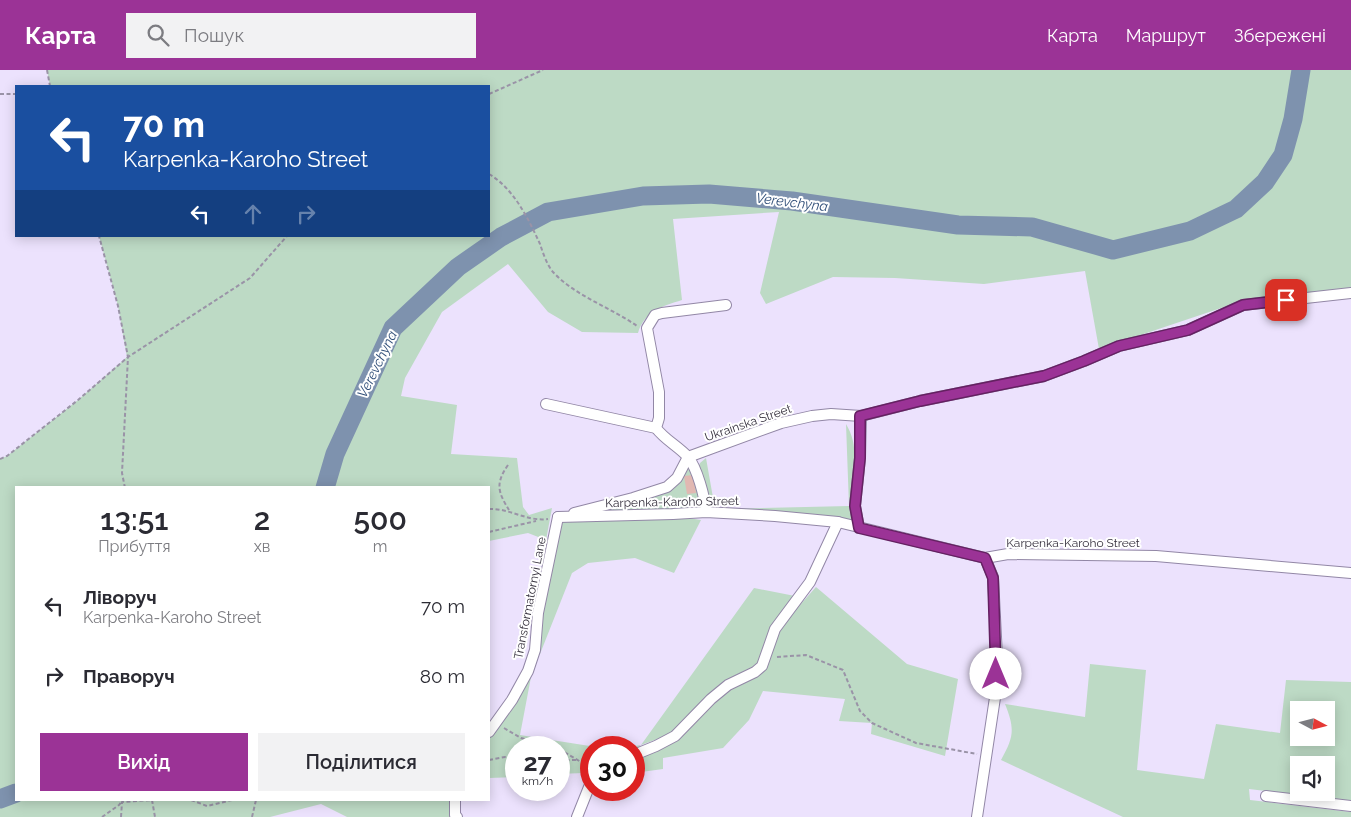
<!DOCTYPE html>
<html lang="uk">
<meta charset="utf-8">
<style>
body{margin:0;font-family:Raleway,sans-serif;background:#f2f2f3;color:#2b2b33;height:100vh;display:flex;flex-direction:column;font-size:19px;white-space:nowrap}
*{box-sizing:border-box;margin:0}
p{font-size:16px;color:#7c7c81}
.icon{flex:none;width:28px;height:28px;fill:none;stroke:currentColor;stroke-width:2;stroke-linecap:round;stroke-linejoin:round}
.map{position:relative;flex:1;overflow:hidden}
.side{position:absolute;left:15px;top:416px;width:475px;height:315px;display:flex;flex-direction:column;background:#fff;border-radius:0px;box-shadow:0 2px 12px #0003}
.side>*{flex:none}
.hud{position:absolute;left:15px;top:15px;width:475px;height:152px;border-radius:0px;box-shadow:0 2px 12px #0003;background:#1a4fa0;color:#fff;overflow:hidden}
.needle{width:32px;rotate:97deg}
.controls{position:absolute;left:1290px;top:631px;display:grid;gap:10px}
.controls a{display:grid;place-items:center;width:45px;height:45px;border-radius:0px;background:#fff;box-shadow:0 2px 12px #0003;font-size:25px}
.speed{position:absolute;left:505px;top:666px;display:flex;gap:10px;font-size:25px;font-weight:700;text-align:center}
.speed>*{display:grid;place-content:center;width:65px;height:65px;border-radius:50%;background:#fff;box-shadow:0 2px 12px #0003;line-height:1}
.speed small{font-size:12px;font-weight:400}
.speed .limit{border:8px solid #d22;background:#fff;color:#111}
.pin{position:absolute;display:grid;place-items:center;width:42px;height:42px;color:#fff;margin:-21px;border-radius:10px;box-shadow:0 2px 8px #0006}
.me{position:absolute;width:55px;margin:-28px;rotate:0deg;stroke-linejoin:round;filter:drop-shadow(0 0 4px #0008)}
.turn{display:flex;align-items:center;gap:18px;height:105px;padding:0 25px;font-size:22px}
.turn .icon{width:65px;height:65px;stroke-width:2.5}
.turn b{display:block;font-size:35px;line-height:42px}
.lanes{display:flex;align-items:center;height:48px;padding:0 25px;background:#0003;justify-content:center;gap:25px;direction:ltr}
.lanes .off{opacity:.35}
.eta{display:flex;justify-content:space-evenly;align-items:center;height:85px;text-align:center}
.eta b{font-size:30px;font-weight:600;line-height:35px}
.cta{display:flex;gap:10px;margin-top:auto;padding:10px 25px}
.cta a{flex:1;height:58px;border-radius:0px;background:#9b3396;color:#fff;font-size:20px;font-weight:600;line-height:58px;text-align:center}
.cta a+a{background:#f2f2f3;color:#2b2b33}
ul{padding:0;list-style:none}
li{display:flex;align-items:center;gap:15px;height:70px;padding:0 25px}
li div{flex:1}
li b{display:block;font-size:19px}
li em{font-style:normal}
header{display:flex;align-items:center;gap:30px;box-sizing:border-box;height:70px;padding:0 25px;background:#9b3396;color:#fff}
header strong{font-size:24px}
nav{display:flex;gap:28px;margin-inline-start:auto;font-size:18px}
.search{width:350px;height:45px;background:#f2f2f3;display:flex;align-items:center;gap:12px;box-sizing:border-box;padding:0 18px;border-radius:0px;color:#7c7c81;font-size:19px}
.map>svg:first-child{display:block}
</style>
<header>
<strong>Карта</strong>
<div class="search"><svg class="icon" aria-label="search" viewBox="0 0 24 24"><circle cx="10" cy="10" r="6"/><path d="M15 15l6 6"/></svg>Пошук</div>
<nav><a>Карта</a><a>Маршрут</a><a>Збережені</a></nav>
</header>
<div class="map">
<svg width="1351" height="747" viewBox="0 0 1351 747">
<rect width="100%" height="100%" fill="#ece2fd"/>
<g fill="#bddac5" fill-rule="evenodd">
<path d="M47 0H1351V220L1245 230 1099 279 1085 201 984 214 895 208 833 207 766 234 760 223 779 142 673 149 682 230C662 236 644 242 638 263L582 262 548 242 508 194 442 242 405 308 401 326 457 335 451 384 517 388 523 437 529 445 552 438 546 470 528 463 489 471V418H16V730H451L454 747H347L321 734 270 747H0V389L7 386 78 330 127 287 118 236 99 166H489V16H50Z"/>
<path d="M846 354C863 382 849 409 852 438 852 443 854 449 855 454L828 448 715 439 709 437 698 398 700 393 706 388 715 439 849 436Z"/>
<path d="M688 392 705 440 574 444 665 420Z"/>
<path d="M688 448 701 450 674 503 635 488 588 493 572 503 540 584 542 539 560 451Z"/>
<path d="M816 517 907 594 958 609 945 686 871 664 872 653 839 651 845 629 763 621 749 650 723 678 663 688V699L634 703V689L677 670 717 627 761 602 782 555Z"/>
<path d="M754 518 795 526 759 592 674 663 641 675 634 680V678H624L641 675Z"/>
<path d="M1090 594 1146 600 1137 700 1204 709 1216 654 1280 663 1286 610 1351 612V731L1249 719 1250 730 1351 742V747H1123L1001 690C1014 667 1015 659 1005 634L1085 647ZM1299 640H1326V668H1299ZM1299 695H1326V722H1299Z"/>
<path d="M531 607 520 665 596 677 591 678V697L583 703 559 704V678H516V707L489 708V667Z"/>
</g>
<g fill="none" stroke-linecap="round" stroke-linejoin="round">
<g stroke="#7e92ae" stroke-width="19">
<path d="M325 418 335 384 393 258 458 197 501 167 548 142 643 126 709 124 792 131 958 155 1032 157 1113 180 1190 161 1236 139 1265 112 1283 85 1293 49 1301 0"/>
<path d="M0 729 16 723"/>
</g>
</g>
<path fill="#e1b8b2" d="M693 405 696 423 687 424 684 406Z"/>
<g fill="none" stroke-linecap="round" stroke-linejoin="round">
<defs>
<g id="minor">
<path d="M546 334 656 358"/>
<path d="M688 387 781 353 812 346 831 344 861 346 920 331 1044 306 1084 291 1119 276 1188 260 1243 235 1351 223"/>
<path d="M706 442C705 427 697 398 688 387 678 376 665 370 656 358L659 348V322L647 258 655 245 662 243 726 235"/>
<path d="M574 443 633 428 667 417 677 408 688 387"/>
<path d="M558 447 673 444 706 442 775 446 838 452 985 488 1008 484 1156 486 1351 503"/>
<path d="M859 458 855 436 860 388 861 346"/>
<path d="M489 662 512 630 528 601 535 580 538 543 558 447"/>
<path d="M634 685 656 676 675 666 711 629 728 615 755 602 762 596 775 559 810 512 838 452"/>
<path d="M1266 726 1351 736"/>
<path d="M455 730V745L457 747"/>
<path d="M577 747 591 712"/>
<path d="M977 747 996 621 997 587 993 507 985 488"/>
</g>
</defs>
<use href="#minor" stroke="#9287a6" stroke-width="12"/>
<g stroke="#9a93a7" stroke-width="2" stroke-dasharray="4 2.5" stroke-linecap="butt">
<path d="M47 0 50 16"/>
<path d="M0 24H16"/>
<path d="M489 24 543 0"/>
<path d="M489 104C514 119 528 148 540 174 543 183 547 195 553 202 575 226 610 237 637 256"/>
<path d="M0 389 7 386 78 330 128 287 118 236 99 166"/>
<path d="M508 395C495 414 498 422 509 440"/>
<path d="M125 418 122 403 128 287 250 208 287 166"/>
<path d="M489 439C510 438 527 452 548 449"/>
<path d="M489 462 536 451"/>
<path d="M777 587 806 585 843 600 860 641 872 653 916 673 977 684"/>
<path d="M504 658 521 668 555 678"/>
<path d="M559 679 591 698"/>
<path d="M489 690 505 687 516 688"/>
<path d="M559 690H576"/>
<path d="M152 730 155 747"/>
<path d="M191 730 207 736 232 730"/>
<path d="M102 747 119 735 123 730"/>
<path d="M121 747 122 732 153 730"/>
<path d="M252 747 256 730"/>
</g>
<use href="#minor" stroke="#fff" stroke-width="10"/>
</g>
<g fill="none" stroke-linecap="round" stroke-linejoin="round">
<defs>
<path id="route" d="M996 604 993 508 985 488 859 458 855 436 860 388V346L920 331 1044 306 1084 291 1119 276 1188 260 1243 235 1286 230"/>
</defs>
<use href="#route" stroke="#652162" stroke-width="12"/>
<use href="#route" stroke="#9b3396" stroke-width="9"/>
</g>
<g text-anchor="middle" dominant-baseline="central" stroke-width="4" stroke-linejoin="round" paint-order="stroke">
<g font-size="12" fill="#36313e" stroke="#fff">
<text transform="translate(748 353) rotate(-19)">Ukrainska Street</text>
<text transform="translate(672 432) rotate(-1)">Karpenka-Karoho Street</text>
<text x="1073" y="473">Karpenka-Karoho Street</text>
<text transform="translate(530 528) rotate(-79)">Transformatornyi Lane</text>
</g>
<g font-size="14" font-style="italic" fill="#314f79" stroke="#fff">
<text transform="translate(792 132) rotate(7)">Verevchyna</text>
<text transform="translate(377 294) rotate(-64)">Verevchyna</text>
</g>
</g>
</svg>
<div class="controls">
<a><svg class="needle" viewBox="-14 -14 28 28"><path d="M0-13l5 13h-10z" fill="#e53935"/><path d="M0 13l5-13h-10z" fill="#7c7c81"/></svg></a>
<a><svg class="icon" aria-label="sound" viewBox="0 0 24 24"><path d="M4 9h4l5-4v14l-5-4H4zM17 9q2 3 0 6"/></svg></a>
</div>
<div class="speed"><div>27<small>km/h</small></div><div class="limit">30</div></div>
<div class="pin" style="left:1286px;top:230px;background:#d93025"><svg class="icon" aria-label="arrive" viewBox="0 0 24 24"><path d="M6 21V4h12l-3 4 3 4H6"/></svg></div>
<svg class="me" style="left:996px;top:604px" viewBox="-20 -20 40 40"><circle r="19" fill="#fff"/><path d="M0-13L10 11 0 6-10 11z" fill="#9b3396"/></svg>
<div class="hud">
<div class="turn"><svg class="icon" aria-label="left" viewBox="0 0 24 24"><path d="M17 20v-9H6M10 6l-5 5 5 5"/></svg><div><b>70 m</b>Karpenka-Karoho Street</div></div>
<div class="lanes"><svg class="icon" aria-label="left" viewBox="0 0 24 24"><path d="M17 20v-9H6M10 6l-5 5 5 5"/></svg><svg class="icon off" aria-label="ahead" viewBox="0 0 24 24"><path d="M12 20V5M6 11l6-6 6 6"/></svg><svg class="icon off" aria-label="right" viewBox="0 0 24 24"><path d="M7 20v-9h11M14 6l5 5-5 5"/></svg></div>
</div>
<section class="side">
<div class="eta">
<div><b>13:51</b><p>Прибуття</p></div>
<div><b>2</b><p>хв</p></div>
<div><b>500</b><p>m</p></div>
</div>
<ul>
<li><svg class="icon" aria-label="left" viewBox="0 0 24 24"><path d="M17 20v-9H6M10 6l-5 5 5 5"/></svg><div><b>Ліворуч</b><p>Karpenka-Karoho Street</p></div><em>70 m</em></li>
<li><svg class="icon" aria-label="right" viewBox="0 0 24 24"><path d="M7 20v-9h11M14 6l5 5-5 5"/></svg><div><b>Праворуч</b></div><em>80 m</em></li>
</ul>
<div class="cta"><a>Вихід</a><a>Поділитися</a></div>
</section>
</div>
